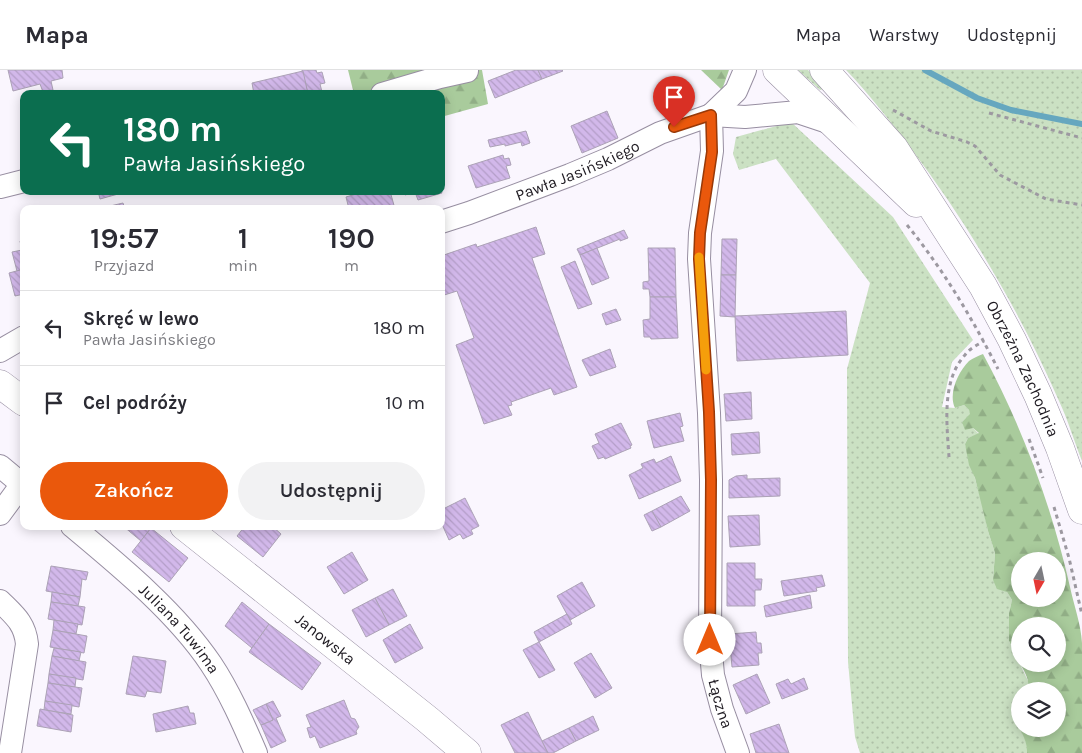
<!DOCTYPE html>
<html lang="pl">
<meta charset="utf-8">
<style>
body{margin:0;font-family:Karla,sans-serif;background:#f2f2f3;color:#2b2b33;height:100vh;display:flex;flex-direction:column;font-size:19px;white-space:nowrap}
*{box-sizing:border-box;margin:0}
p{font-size:16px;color:#7c7c81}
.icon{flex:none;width:28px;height:28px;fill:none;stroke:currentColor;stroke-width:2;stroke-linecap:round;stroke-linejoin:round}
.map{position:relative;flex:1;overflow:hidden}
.details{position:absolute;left:20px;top:135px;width:425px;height:325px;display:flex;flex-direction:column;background:#fff;border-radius:10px;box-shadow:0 2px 12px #0003}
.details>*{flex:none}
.top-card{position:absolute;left:20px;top:20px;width:425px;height:105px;border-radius:10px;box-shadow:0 2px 12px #0003;background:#0b6e4f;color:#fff;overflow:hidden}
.needle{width:32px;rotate:189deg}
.tools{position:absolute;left:1011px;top:482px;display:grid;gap:10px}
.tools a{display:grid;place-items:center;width:55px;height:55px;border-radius:50%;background:#fff;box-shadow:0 2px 12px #0003;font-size:25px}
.pin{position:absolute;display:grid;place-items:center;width:42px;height:42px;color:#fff;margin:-51px -21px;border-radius:50% 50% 50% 0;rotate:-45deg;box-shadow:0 0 5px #0007}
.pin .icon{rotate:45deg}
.me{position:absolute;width:55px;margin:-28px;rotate:0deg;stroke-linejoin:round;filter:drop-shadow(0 0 4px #0008)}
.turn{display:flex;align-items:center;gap:18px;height:105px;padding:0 20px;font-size:22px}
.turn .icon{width:65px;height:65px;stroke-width:2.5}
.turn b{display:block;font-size:35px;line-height:42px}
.eta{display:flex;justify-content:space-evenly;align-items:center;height:85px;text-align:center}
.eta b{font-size:30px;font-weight:600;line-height:35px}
.cta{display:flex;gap:10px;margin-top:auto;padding:10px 20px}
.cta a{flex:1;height:58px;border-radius:30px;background:#ea580c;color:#fff;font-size:20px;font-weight:600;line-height:58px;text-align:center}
.cta a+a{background:#f2f2f3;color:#2b2b33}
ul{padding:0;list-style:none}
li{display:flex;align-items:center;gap:15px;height:75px;padding:0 20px;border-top:1px solid #e1e1e2}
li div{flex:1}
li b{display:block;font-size:19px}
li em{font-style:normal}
header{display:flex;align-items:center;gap:30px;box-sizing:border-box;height:70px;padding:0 25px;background:#fff;border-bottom:1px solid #e1e1e2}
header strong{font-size:24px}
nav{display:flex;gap:28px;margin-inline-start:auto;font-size:18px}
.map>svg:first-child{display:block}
</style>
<header>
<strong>Mapa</strong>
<nav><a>Mapa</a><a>Warstwy</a><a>Udostępnij</a></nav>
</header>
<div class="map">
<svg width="1082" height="683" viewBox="0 0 1082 683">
<defs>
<pattern id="grass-dots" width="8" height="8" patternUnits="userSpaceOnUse" patternTransform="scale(1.25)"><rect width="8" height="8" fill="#cbe1c3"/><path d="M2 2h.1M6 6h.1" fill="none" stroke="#aec0a7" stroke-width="1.8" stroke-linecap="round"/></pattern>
<pattern id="forest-firs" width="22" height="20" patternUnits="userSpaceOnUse" patternTransform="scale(1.25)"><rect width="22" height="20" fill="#a9cb9c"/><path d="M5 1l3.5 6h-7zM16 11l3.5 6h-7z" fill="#91ae86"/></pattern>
<pattern id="building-back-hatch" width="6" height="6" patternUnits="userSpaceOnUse" patternTransform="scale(1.25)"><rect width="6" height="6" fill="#d2b8ea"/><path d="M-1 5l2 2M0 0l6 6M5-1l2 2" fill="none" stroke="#b49ec8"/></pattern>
</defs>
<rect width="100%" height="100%" fill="#faf6fe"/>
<g fill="url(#grass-dots)">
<path d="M798 0H808L819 12 823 19 820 20Z"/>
<path d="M846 0H1082V391C1074 371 1068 350 1059 331 1019 240 969 155 909 76 889 50 869 24 846 0Z"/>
<path d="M791 52 893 147 973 270 952 292 942 337 955 338 964 335 969 340 971 344 962 352 973 358 979 364 968 368 965 374 982 433 988 461 995 483 993 510 1007 522 1012 530 1009 543V571L1028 611 1029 617 1027 621H1020L1017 653 1028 674 1027 683H860L855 667 848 592 847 299 870 213 776 89 739 100 733 84 736 67Z"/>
</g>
<g fill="url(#forest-firs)" fill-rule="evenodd">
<path d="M348 0H482L488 34 441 47V24H354Z"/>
<path d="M701 0H729L722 20Z"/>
<path d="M983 284C1022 356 1052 437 1070 517 1074 536 1081 554 1082 573 1082 609 1082 647 1082 683H1027C1028 664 1012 658 1020 636V659H1058V621H1027C1031 612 1025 602 1020 594H1058V556H1020V593L1009 571V543L1012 530 1007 522 997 519 993 510 995 483 988 461 975 408 969 395 965 374 968 368 979 363 973 358 965 360 962 352 970 344 969 340 964 335 955 338C948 324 958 302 969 291 973 288 978 286 983 284ZM1058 491V529H1020V491Z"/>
</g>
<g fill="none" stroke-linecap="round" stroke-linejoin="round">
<path stroke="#66a7bf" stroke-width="6" d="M925 0 977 28 1011 40 1082 54"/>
</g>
<g fill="url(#building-back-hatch)" stroke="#aca2b6">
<path d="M8 0H62L63 8 51 11 53 20 43 22 40 14 13 21Z"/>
<path d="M316 0 317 3 322 2 325 13 320 14 322 22 308 24 302 0Z"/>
<path d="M516 0H538L542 9 495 28 488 11Z"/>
<path d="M538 0H562L563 1 542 9Z"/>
<path d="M303 1 308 24H254L252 13Z"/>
<path d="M607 41 618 68 582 83 571 56Z"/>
<path d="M526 61 530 73 522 76 521 72 505 76V74L490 77 488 70Z"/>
<path d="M503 85 504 89 509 88 511 95 506 96 510 108 476 118 468 96Z"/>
<path d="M441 120 442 123 418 130 415 122 405 125 404 121H441Z"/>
<path d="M98 121H129L100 129Z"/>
<path d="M366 121H390L395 139H349L346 127Z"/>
<path d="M123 133 125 139H107L106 137Z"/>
<path d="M536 157 545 184 532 188 577 317 554 325 551 318 511 332 512 335 508 336 512 345 484 354 456 275 474 268 457 221 441 226V186L476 174 477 177Z"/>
<path d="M624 160 628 168 620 171V169L580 185 577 179Z"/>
<path d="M722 169H737L736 205H721Z"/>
<path d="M24 170V199L17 201 12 182 22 180 20 171Z"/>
<path d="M597 178 609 208 592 215 580 185Z"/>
<path d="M648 178H675L676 227H650L649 219H643V212L649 211Z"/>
<path d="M575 191 592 234 578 239 561 197Z"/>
<path d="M24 199V224L15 226 9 203Z"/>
<path d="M721 205H736L735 247 720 246Z"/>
<path d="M650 227H676L678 268 651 269 650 267H644L643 250 650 249Z"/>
<path d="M616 239 621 250 606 255 602 244Z"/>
<path d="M846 241 848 285 737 291 735 246Z"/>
<path d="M610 279 616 297 590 306 582 290Z"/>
<path d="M751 322 752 349 726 351 724 324Z"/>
<path d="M680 343 683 356 680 357 684 371 654 378 647 351Z"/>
<path d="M621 353 632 375 630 376 631 378 605 389 604 387 598 389 592 376 599 373 595 364Z"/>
<path d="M759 362 760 383 732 385 731 364Z"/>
<path d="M671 386 681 411 639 429 629 405 643 398 641 394 654 389 656 393Z"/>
<path d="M747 405V409L780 408V426L729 428V410L736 406Z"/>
<path d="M681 426 690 441 661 457 652 441Z"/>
<path d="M465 428 479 456 471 460 473 464 463 469 460 464 449 470 441 452V440Z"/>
<path d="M652 441 661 457 652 461 644 445Z"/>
<path d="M759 445 760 475 730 477 728 446Z"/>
<path d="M123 456H133L129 461Z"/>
<path d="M133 456H149L151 458 141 471 129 461Z"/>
<path d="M245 456H272L281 464 263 487 237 466Z"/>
<path d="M151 458 188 488 169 512 132 482Z"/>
<path d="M352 482 368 510 344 524 327 497Z"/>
<path d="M727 493H755V509H762L761 520H755V536H727Z"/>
<path d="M51 496 88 502 86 510 82 509 80 527 46 521Z"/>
<path d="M822 505 825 516 816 518 817 521 784 526 781 511Z"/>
<path d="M582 512 595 536 570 550 557 526Z"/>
<path d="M393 519 407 546 389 555 375 528Z"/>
<path d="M52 522 80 527 78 536 51 532Z"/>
<path d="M810 525 812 538 766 547 764 536Z"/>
<path d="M375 528 389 555 366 567 352 540Z"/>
<path d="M51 532 85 537 82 555 48 549Z"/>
<path d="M242 532 269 554 252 578 225 556Z"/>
<path d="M567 544 572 554 539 572 534 562Z"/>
<path d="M54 550 78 554 76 564 53 560Z"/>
<path d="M269 554 321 593 302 620 249 582Z"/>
<path d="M410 554 423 578 395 593 383 570Z"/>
<path d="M53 560 87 566 84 583 50 577Z"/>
<path d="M756 562 757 573H761L762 583H758L759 595 732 597 729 564Z"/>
<path d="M539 572 555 600 539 608 523 580Z"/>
<path d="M54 578 81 582 79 591 52 586Z"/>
<path d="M591 583 612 618 595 628 574 593Z"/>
<path d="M52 586 86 592 83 610 49 604Z"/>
<path d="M133 586 166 591 161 623 147 621 145 627 126 624Z"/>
<path d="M49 604 76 608 75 617 48 613Z"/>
<path d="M757 604 770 633 746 644 733 615Z"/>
<path d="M804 608 808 619 782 629 776 614 788 609 791 614Z"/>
<path d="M48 613 82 618 79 637 45 631Z"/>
<path d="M344 630 351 648 355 649 359 657 356 661 357 664 320 678 315 666 310 668 307 658 311 657 306 645Z"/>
<path d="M45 631 72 635 71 644 44 640Z"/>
<path d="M273 631 281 646 276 648 286 671 271 678 261 655 273 650 266 634Z"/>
<path d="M266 634 273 650 261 655 253 640Z"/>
<path d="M188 636 190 643H194L196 654 156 662 153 644Z"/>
<path d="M40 639 73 645 71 662 37 656Z"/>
<path d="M528 642 542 671 548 683H515L501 655Z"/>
<path d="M593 646 599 660 576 671 569 658Z"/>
<path d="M779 654 789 683H756L750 664Z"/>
<path d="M569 658 576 671 553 683H548L542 671Z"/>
</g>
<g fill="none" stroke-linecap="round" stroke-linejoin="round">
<defs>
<g id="street">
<path d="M382 24 440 7 467 1"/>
<path id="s1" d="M711 45 712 81 700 163 699 189 709 343 711 410 710 570 713 605 722 639 738 683"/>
<path d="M711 45 736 21 745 0"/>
<path d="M0 117 24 111"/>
<path id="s2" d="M441 152 469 143 570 105 608 89 660 63 711 45 745 47 798 42 831 53"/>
<path d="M0 281 24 267"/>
<path d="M0 396 24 416"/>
<path d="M0 444 22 414"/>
<path id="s3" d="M72 456C120 496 176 542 211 594 229 621 243 653 256 683"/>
<path d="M0 531C14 545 25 553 27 574L10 683"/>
</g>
<g id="secondary">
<path d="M777 0 916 133"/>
<path id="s4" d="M824 0 894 78 983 216 1012 270 1038 325 1060 378 1082 440"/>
<path d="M0 314 24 332"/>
<path id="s5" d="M184 456 427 649 467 683"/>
</g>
</defs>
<use href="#street" stroke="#978ea1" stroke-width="24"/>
<use href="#secondary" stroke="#978ea1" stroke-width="29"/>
<g stroke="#9d99a1" stroke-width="3" stroke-dasharray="4 4" stroke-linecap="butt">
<path d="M893 40 931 61 967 72 975 76 1000 105 1046 129 1082 135"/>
<path d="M989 43 1082 68"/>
<path d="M907 155C943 199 972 248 998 299"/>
<path d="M1029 369 1043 408"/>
<path d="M949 387C947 355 941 311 965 285 969 279 977 275 984 271"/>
<path d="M1054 437 1069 488 1082 545"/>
</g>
<use href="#street" stroke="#fff" stroke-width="22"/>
<use href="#secondary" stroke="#fff" stroke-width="28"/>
</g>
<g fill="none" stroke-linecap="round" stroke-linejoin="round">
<defs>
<path id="route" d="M674 57 711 45 712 82 700 163 699 189 709 342 711 410 710 570"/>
</defs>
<use href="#route" stroke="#983908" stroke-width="12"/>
<use href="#route" stroke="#ea580c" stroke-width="9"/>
<path stroke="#f59e0b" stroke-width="9" d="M699 187 706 300"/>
</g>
<g text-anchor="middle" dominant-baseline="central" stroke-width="5" stroke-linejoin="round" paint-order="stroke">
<g font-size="16" fill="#1e1a21" stroke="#faf6fe">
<text stroke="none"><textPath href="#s2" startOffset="146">Pawła Jasińskiego</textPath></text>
<text stroke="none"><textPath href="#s4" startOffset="361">Obrzeżna Zachodnia</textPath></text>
<text stroke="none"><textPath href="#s3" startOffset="149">Juliana Tuwima</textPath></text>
<text stroke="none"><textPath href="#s5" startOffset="181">Janowska</textPath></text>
<text stroke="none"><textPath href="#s1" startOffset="591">Łączna</textPath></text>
</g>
</g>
</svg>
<div class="tools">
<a><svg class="needle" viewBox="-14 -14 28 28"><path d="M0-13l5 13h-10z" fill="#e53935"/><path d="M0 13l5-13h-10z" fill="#7c7c81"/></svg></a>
<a><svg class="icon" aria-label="search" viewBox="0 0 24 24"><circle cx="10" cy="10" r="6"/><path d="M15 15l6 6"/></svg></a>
<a><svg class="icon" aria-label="layers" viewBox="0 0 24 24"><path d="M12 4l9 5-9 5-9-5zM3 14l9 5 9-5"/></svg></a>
</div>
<div class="pin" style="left:674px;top:57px;background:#d93025"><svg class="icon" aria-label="arrive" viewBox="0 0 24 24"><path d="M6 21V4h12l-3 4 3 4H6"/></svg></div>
<svg class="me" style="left:710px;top:570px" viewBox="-20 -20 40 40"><circle r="19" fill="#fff"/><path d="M0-13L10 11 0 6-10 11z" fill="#ea580c"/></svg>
<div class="top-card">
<div class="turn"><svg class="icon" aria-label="left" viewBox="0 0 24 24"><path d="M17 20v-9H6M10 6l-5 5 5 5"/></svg><div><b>180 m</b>Pawła Jasińskiego</div></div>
</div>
<section class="details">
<div class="eta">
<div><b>19:57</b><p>Przyjazd</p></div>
<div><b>1</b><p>min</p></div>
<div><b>190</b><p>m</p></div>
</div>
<ul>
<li><svg class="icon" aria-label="left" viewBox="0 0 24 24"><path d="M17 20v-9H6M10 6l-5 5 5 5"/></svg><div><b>Skręć w lewo</b><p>Pawła Jasińskiego</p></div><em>180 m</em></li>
<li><svg class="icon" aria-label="arrive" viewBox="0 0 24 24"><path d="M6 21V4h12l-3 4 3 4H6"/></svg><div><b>Cel podróży</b></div><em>10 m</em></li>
</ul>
<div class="cta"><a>Zakończ</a><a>Udostępnij</a></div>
</section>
</div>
